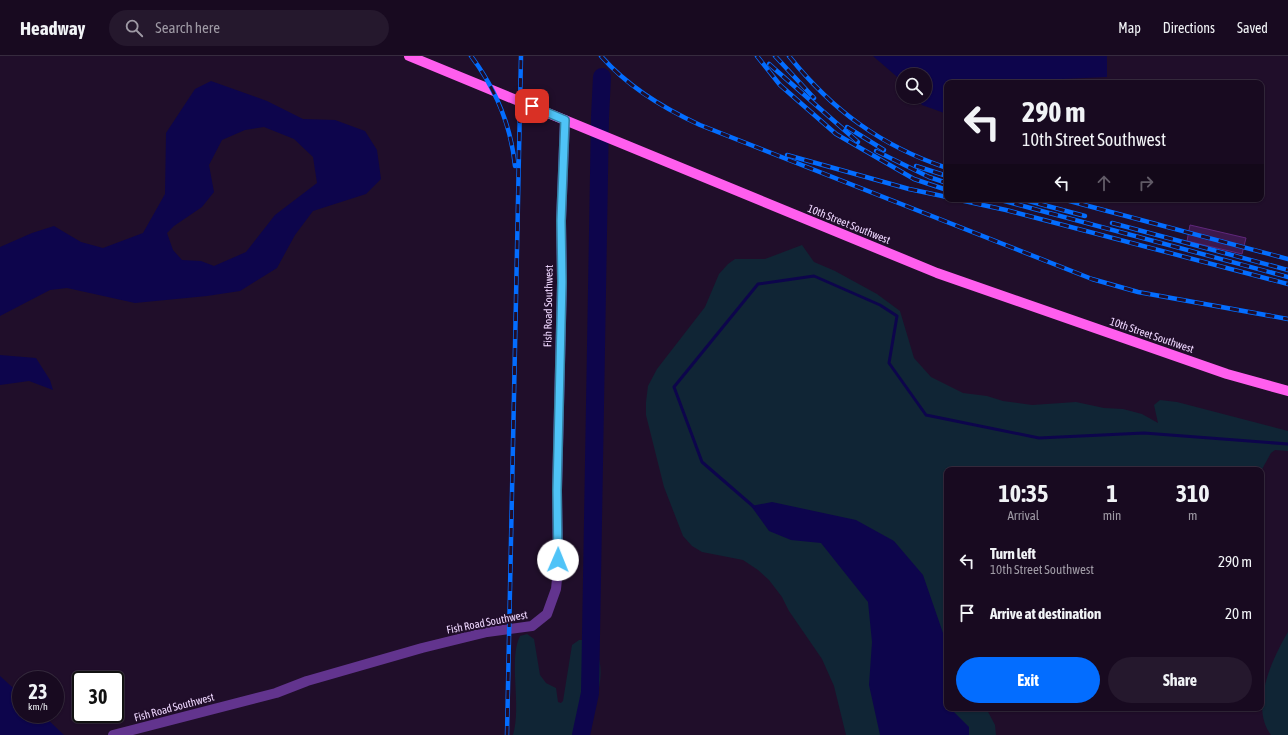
<!DOCTYPE html>
<style>
body{margin:0;font-family:"Asap Condensed",sans-serif;background:#25182d;color:#f1f3f6;height:100vh;display:flex;flex-direction:column;font-size:15px;white-space:nowrap}
*{box-sizing:border-box;margin:0}
p{font-size:13px;color:#9f9aa5}
.icon{flex:none;width:22px;height:22px;fill:none;stroke:currentColor;stroke-width:2;stroke-linecap:round;stroke-linejoin:round}
.map{position:relative;flex:1;overflow:hidden}
.side{position:absolute;left:944px;top:411px;width:320px;height:244px;display:flex;flex-direction:column;background:#180a20;border-radius:8px;box-shadow:0 1px 3px #0004,0 0 0 1px #362b3e}
.side>*{flex:none}
.guide{position:absolute;left:944px;top:24px;width:320px;height:122px;border-radius:8px;box-shadow:0 1px 3px #0004,0 0 0 1px #362b3e;background:#180a20;color:#f1f3f6;overflow:hidden}
.buttons{position:absolute;left:896px;top:12px;display:grid;gap:8px}
.buttons a{display:grid;place-items:center;width:36px;height:36px;border-radius:50%;background:#180a20;box-shadow:0 1px 3px #0004,0 0 0 1px #362b3e;font-size:20px}
.speed{position:absolute;left:12px;top:615px;display:flex;gap:8px;font-size:20px;font-weight:700;text-align:center}
.speed>*{display:grid;place-content:center;width:52px;height:52px;border-radius:50%;background:#180a20;box-shadow:0 1px 3px #0004,0 0 0 1px #362b3e;line-height:1}
.speed small{font-size:10px;font-weight:400}
.speed .limit{border:2px solid #111;border-radius:6px;background:#fff;color:#111}
.pin{position:absolute;display:grid;place-items:center;width:34px;height:34px;color:#fff;margin:-17px;border-radius:8px;box-shadow:0 2px 6px #0006}
.me{position:absolute;width:44px;margin:-22px;rotate:1deg;stroke-linejoin:round;filter:drop-shadow(0 0 3px #0008)}
.turn{display:flex;align-items:center;gap:14px;height:84px;padding:0 12px;font-size:18px}
.turn .icon{width:52px;height:52px;stroke-width:2.5}
.turn b{display:block;font-size:28px;line-height:34px}
.lanes{display:flex;align-items:center;height:38px;padding:0 12px;background:#0003;justify-content:center;gap:20px;direction:ltr}
.lanes .off{opacity:.35}
.eta{display:flex;justify-content:space-evenly;align-items:center;height:68px;text-align:center}
.eta b{font-size:24px;font-weight:700;line-height:28px}
.action{display:flex;gap:8px;margin-top:auto;padding:8px 12px}
.action a{flex:1;height:46px;border-radius:24px;background:#036dff;color:#fff;font-size:16px;font-weight:700;line-height:46px;text-align:center}
.action a+a{background:#25182d;color:#f1f3f6}
ul{padding:0;list-style:none}
li{display:flex;align-items:center;gap:12px;height:52px;padding:0 12px}
li div{flex:1}
li b{display:block;font-size:15px}
li em{font-style:normal}
header{display:flex;align-items:center;gap:24px;box-sizing:border-box;height:56px;padding:0 20px;background:#180a20;border-bottom:1px solid #362b3e}
header strong{font-size:19px}
nav{display:flex;gap:22px;margin-inline-start:auto;font-size:14px}
.search{width:280px;height:36px;background:#25182d;display:flex;align-items:center;gap:10px;box-sizing:border-box;padding:0 14px;border-radius:22px;color:#9f9aa5;font-size:15px}
.map>svg:first-child{display:block}
</style>
<header>
<strong>Headway</strong>
<div class="search"><svg class="icon" aria-label="search" viewBox="0 0 24 24"><circle cx="10" cy="10" r="6"/><path d="M15 15l6 6"/></svg>Search here</div>
<nav><a>Map</a><a>Directions</a><a>Saved</a></nav>
</header>
<div class="map">
<svg width="1288" height="679" viewBox="0 0 1288 679">
<rect width="100%" height="100%" fill="#200e2a"/>
<g fill="#102535">
<path d="M802 189 814 206 835 215 877 238 900 255 914 302 931 321 963 337 987 340 1003 345 1032 349 1076 346 1104 352 1123 353 1142 358 1158 367 1154 349 1160 344 1177 346 1288 375V395L1275 394 1271 397 1261 415 1045 414C1027 408 1011 410 994 414 981 417 960 414 947 414V476L944 492 947 511V652H986L995 669 996 679H846L834 630 822 603 789 555 782 541 769 524 758 514 743 504 702 496 692 490 683 480 664 431 646 359V346L648 330 657 313 705 251 719 218 728 208 735 203H765Z"/>
<path d="M1288 576V679H1271C1249 651 1273 601 1288 576Z"/>
<path d="M527 578 534 583 540 619 546 627 556 632 558 646 561 647 563 645 572 589 579 584H585C588 586 592 589 594 592 610 613 593 657 585 679H513C522 650 508 603 520 580Z"/>
</g>
<g fill="#0d054c" fill-rule="evenodd">
<path d="M873 0H1107V21L1040 24 1038 27H947V58L922 49 916 41H925V19H903V26Z"/>
<path d="M211 25 267 45 303 63 335 64 365 75 377 94 381 123 366 138 313 155 295 179 277 212 240 235 207 240 135 247 67 232 50 234 0 260V191L32 177 54 170 81 186 103 192 143 177 165 138 166 77 195 33ZM264 71 294 83 313 101 317 127 275 159 246 196 214 210 201 205 182 204 173 194 167 177 174 170 202 151 214 136 209 109 222 84 245 74Z"/>
<path d="M0 299 36 302 50 324 53 334 29 325 0 329Z"/>
<path d="M772 446 856 464 894 485 923 519 943 577 947 625V652H950L969 671V679H880L869 629 872 586 868 546 821 487 791 484 769 475 751 450Z"/>
<path d="M0 620 21 639V658H42L64 679H0Z"/>
</g>
<g fill="none" stroke-linecap="round" stroke-linejoin="round">
<path stroke="#0d054c" stroke-width="3" d="M754 451 702 406 674 331 758 228 814 220 880 249 897 260 889 307 926 359 1039 382 1144 377 1288 388"/>
<path stroke="#0d054c" stroke-width="18" d="M581 679 590 637 600 61 602 21"/>
</g>
<path fill="#3c184d" stroke="#60277b" d="M1190 169 1246 182 1242 198 1187 185Z"/>
<g fill="none" stroke-linecap="round" stroke-linejoin="round">
<path stroke="#62348e" stroke-width="10" d="M113 679 276 637 307 625 422 592 487 576 532 570 547 558 556 533 558 513 557 435 562 226 561 165 565 64"/>
<path stroke="#ff5eee" stroke-width="10" d="M409 0 937 217 1227 318 1288 335"/>
<defs>
<g id="rail">
<path d="M471 0C495 32 511 70 515 110"/>
<path d="M601 0C628 31 663 52 700 69L1092 223 1138 236 1288 263"/>
<path d="M757 0 780 29 836 78 914 123 947 134"/>
<path d="M775 0 814 42"/>
<path d="M789 0C832 54 881 90 947 112"/>
<path d="M769 8 858 86"/>
<path d="M847 71 884 94"/>
<path d="M876 95 929 121 947 127"/>
<path d="M787 99 909 133 947 141"/>
<path d="M916 110 947 120"/>
<path d="M955 143 1006 154 1288 228"/>
<path d="M997 143 1288 221"/>
<path d="M1021 143 1085 160"/>
<path d="M1062 143 1288 203"/>
<path d="M1112 167 1288 214"/>
<path d="M507 679 521 0"/>
</g>
</defs>
<use href="#rail" stroke="#036dff" stroke-width="4.5"/>
<use href="#rail" stroke="#200e2a" stroke-width="3" stroke-dasharray="9" stroke-linecap="butt"/>
</g>
<g fill="none" stroke-linecap="round" stroke-linejoin="round">
<defs>
<path id="route" d="M532 50 565 64 561 165 562 226 557 434 558 504"/>
</defs>
<use href="#route" stroke="#337fa1" stroke-width="10"/>
<use href="#route" stroke="#4fc3f7" stroke-width="7"/>
</g>
<g text-anchor="middle" dominant-baseline="central" stroke-width="4" stroke-linejoin="round" paint-order="stroke">
<g font-size="11" fill="#efd7ff" stroke="#200e2a">
<text transform="translate(849 168) rotate(22)">10th Street Southwest</text>
<text transform="translate(548 250) rotate(-89)">Fish Road Southwest</text>
<text transform="translate(1152 279) rotate(19)">10th Street Southwest</text>
<text transform="translate(487 566) rotate(-11)">Fish Road Southwest</text>
<text transform="translate(174 651) rotate(-15)">Fish Road Southwest</text>
</g>
</g>
</svg>
<div class="buttons">
<a><svg class="icon" aria-label="search" viewBox="0 0 24 24"><circle cx="10" cy="10" r="6"/><path d="M15 15l6 6"/></svg></a>
</div>
<div class="speed"><div>23<small>km/h</small></div><div class="limit">30</div></div>
<div class="pin" style="left:532px;top:50px;background:#d93025"><svg class="icon" aria-label="arrive" viewBox="0 0 24 24"><path d="M6 21V4h12l-3 4 3 4H6"/></svg></div>
<svg class="me" style="left:558px;top:504px" viewBox="-20 -20 40 40"><circle r="19" fill="#fff"/><path d="M0-13L10 11 0 6-10 11z" fill="#4fc3f7"/></svg>
<div class="guide">
<div class="turn"><svg class="icon" aria-label="left" viewBox="0 0 24 24"><path d="M17 20v-9H6M10 6l-5 5 5 5"/></svg><div><b>290 m</b>10th Street Southwest</div></div>
<div class="lanes"><svg class="icon" aria-label="left" viewBox="0 0 24 24"><path d="M17 20v-9H6M10 6l-5 5 5 5"/></svg><svg class="icon off" aria-label="ahead" viewBox="0 0 24 24"><path d="M12 20V5M6 11l6-6 6 6"/></svg><svg class="icon off" aria-label="right" viewBox="0 0 24 24"><path d="M7 20v-9h11M14 6l5 5-5 5"/></svg></div>
</div>
<section class="side">
<div class="eta">
<div><b>10:35</b><p>Arrival</p></div>
<div><b>1</b><p>min</p></div>
<div><b>310</b><p>m</p></div>
</div>
<ul>
<li><svg class="icon" aria-label="left" viewBox="0 0 24 24"><path d="M17 20v-9H6M10 6l-5 5 5 5"/></svg><div><b>Turn left</b><p>10th Street Southwest</p></div><em>290 m</em></li>
<li><svg class="icon" aria-label="arrive" viewBox="0 0 24 24"><path d="M6 21V4h12l-3 4 3 4H6"/></svg><div><b>Arrive at destination</b></div><em>20 m</em></li>
</ul>
<div class="action"><a>Exit</a><a>Share</a></div>
</section>
</div>
